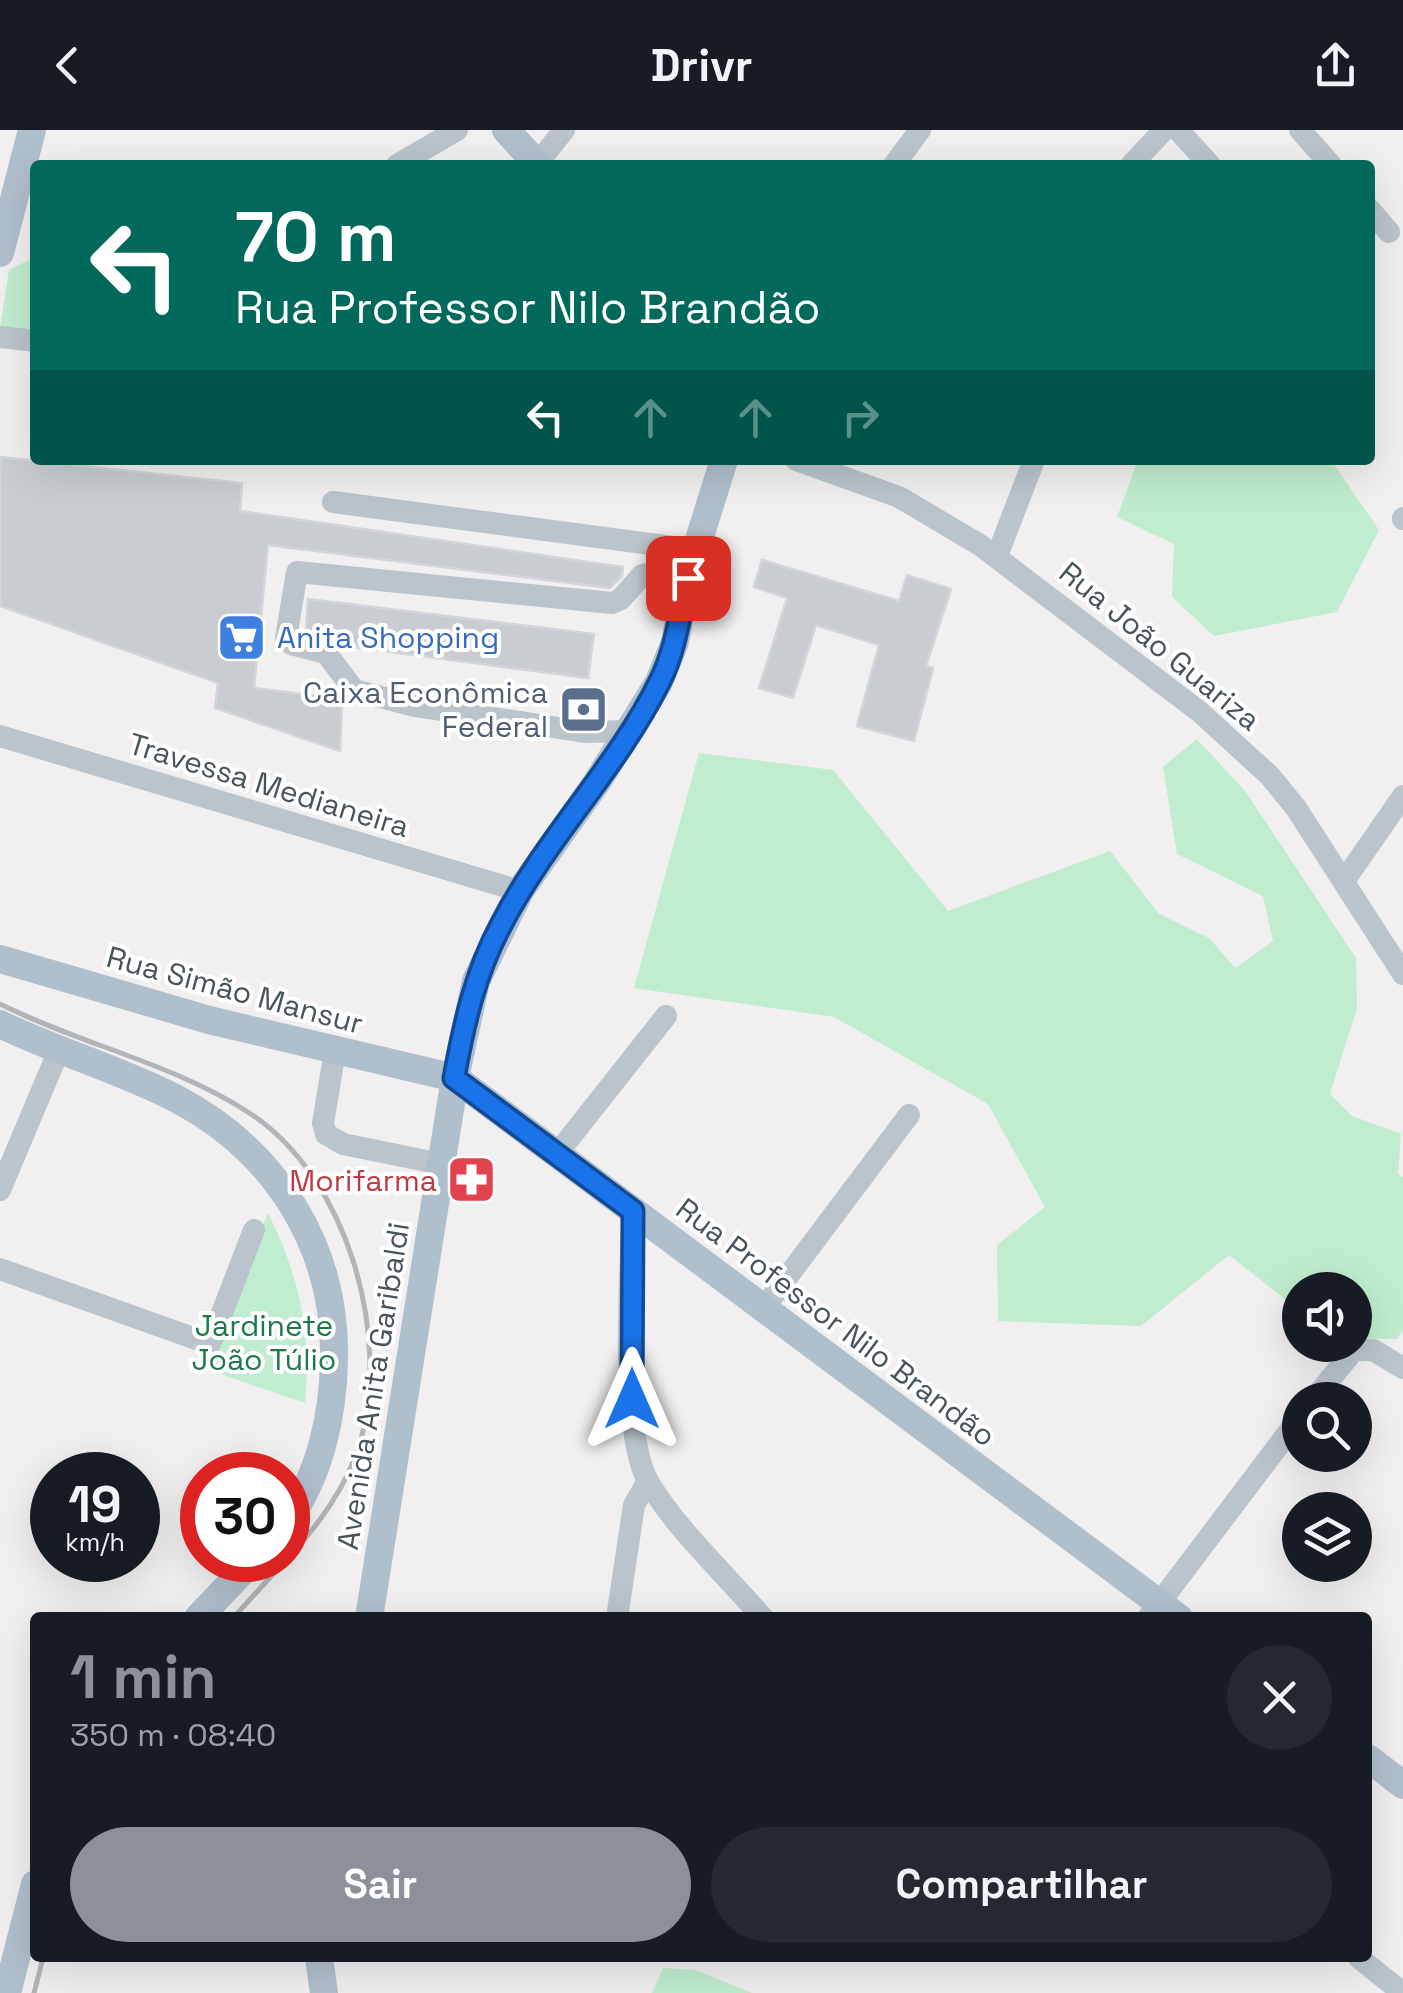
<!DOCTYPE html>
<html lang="pt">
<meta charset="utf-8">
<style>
body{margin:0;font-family:"Space Grotesk",sans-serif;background:#242831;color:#f1f3f6;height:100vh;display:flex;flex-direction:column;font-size:38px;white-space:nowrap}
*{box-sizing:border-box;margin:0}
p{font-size:32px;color:#9ea1a6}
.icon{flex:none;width:55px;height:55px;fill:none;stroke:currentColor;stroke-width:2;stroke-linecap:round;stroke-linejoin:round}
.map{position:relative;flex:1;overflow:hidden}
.panel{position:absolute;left:30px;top:1482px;width:1342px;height:350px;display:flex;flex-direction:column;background:#171b24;border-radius:10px;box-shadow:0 10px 40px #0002}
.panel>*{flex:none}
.guide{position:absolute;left:30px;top:30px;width:1345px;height:305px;border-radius:10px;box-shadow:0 10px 40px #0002;background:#00695c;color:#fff;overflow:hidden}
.buttons{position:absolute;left:1282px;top:1142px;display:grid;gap:20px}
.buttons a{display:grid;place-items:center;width:90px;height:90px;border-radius:50%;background:#171b24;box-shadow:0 10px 40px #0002;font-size:50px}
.speed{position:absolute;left:30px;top:1322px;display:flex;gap:20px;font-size:50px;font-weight:700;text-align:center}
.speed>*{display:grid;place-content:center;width:130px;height:130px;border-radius:50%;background:#171b24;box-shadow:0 10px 40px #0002;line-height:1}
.speed small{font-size:25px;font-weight:400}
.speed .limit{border:15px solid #d22;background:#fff;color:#111}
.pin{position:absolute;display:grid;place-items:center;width:85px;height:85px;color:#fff;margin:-42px;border-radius:20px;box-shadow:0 5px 15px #0006}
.me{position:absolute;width:110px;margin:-55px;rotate:0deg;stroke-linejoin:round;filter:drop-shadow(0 0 8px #0008)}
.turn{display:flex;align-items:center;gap:35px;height:210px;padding:0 40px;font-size:45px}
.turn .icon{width:130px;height:130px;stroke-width:2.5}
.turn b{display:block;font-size:70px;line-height:85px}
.lanes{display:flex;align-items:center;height:95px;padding:0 40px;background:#0003;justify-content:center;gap:50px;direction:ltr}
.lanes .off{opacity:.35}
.round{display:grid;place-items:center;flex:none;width:105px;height:105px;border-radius:52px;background:#242831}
.head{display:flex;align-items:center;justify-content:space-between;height:170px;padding:0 40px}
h1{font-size:60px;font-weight:700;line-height:75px;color:#8c9099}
.cta{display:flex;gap:20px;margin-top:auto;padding:20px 40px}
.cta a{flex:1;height:115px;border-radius:60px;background:#8c9099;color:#fff;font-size:40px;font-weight:700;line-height:115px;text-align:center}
.cta a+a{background:#242831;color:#f1f3f6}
header{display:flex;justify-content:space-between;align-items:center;height:130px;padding:0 40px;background:#171b24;font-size:45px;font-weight:700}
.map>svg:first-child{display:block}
</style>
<header><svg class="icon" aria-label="back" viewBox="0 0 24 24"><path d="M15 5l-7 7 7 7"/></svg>Drivr<svg class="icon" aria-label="share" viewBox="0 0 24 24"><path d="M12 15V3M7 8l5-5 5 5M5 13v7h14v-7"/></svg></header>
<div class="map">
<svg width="1403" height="1863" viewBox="0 0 1403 1863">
<rect width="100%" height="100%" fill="#f1efef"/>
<g fill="#c0eccf">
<path d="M35 127V203L0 198 9 140Z"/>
<path d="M1138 330H1331L1379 400 1337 482 1214 506 1172 467 1174 414 1117 387Z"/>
<path d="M1197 609 1245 661 1356 828 1357 878 1330 964 1352 986 1401 1004 1398 1044 1403 1047V1200L1397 1209 1355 1208V1160H1300V1181L1229 1125 1141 1196 998 1191 997 1115 1045 1077 988 974 834 887 634 858 699 623 833 640 948 781 1110 721 1159 784 1209 808 1235 838 1273 811 1263 766 1177 724 1163 637Z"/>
<path d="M268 1083C299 1145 312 1204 305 1273L206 1239Z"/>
<path d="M663 1838 696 1840 752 1863H652Z"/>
</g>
<g fill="#c9ccd1" stroke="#d3d5da" stroke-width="2.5">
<path d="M0 327 242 353 240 381 623 437 622 446 610 458 268 415 254 558 342 569 340 621 215 578 218 553 0 476Z"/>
<path d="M762 430 899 471 907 445 951 459 926 536 933 538 914 611 857 596 879 515 816 495 793 568 759 558 787 468 754 457Z"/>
<path d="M308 469 594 504 588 548 339 515 306 502Z"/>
</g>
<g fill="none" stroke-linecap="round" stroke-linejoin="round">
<g stroke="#bbc4cb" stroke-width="22">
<path d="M1178 0 1210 35"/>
<path d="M1300 0 1331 35"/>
<path d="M537 34 564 0"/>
<path d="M397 35 457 0"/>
<path d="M894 35 920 0"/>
<path d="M1131 35 1164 0"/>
<path d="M1370 80 1389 102"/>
<path d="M0 207 35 211"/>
<path d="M796 330 899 367 980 415 1200 582 1270 646 1296 678 1403 844"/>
<path d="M333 372 696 420"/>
<path d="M1403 389V388"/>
<path d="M997 426 1034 330"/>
<path d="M628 601 585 602 415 576 354 560 326 523 291 514 286 508 297 442 612 473 621 469 642 445 659 442 687 448"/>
<path d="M0 606 520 761"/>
<path d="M1344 751 1403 666"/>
<path d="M335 921 323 993 326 1004 343 1014 441 1034"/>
<path d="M557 1024 666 886"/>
<path d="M0 1060 59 920"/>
<path d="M633 1081C630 1142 620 1304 649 1353 677 1400 727 1446 763 1488"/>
<path d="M0 1139 210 1214 254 1100"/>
<path d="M764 1178 909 985"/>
<path d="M1313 1270 1354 1220H1373L1403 1238"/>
<path d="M617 1488 634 1375 648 1351"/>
<path d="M1148 1488 1300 1287"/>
<path d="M1359 1828 1403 1863"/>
</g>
<g stroke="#b0bfcc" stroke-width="28">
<path d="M506 0 538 35"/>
<path d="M0 123 32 0"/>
<path d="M0 829 209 890 455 948 1179 1488"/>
<path d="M0 894C57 922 119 939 175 968 275 1020 337 1117 334 1231 333 1285 320 1345 288 1389"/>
<path d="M198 1488 253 1430"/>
<path d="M369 1488 455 948 476 851 520 761 597 652 659 552 675 512 687 448 724 330"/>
<path d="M1368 1628 1403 1655"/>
<path d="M319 1828 324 1863"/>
<path d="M7 1863 35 1754"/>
</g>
<g stroke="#b1b4b9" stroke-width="5">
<path d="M0 874C82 915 173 933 251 984 348 1049 391 1204 360 1313 346 1358 319 1394 288 1428"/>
<path d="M233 1488 286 1430"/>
<path d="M34 1863 43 1828"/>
</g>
</g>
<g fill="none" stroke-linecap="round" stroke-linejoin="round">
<defs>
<path id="route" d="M632 1269 633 1081 454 948C464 894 475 843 501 795 545 709 617 638 660 551 676 519 680 483 688 448"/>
</defs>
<use href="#route" stroke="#114b97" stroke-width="25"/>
<use href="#route" stroke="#1a73e8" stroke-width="18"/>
</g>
<defs>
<symbol id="supermarket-square" viewBox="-11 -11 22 22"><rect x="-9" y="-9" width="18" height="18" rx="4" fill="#3f7fe0" stroke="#fff"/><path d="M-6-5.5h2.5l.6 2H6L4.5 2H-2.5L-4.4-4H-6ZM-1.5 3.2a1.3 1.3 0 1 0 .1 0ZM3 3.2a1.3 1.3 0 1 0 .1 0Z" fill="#fff"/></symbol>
<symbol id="bank-square" viewBox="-11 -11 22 22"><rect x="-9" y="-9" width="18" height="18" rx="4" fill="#5c6f8a" stroke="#fff"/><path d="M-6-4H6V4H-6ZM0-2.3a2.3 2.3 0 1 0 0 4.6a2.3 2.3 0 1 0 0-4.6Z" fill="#fff"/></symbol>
<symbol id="pharmacy-square" viewBox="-11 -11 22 22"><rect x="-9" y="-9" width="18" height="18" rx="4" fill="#e0444e" stroke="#fff"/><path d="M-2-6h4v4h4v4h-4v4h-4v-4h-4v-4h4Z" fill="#fff"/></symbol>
</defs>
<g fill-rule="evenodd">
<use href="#supermarket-square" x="214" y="480" width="55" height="55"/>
<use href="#bank-square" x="556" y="552" width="55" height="55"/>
<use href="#pharmacy-square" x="444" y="1022" width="55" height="55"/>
</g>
<g text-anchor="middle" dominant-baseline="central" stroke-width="8" stroke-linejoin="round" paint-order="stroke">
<g font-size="30" fill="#366cbe" stroke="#fff" text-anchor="start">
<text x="277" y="507">Anita Shopping</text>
</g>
<g font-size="30" fill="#48535b" stroke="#fff">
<text transform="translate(1160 516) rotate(39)">Rua João Guariza</text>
<text transform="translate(269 655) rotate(17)">Travessa Medianeira</text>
<text transform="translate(235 860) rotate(15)">Rua Simão Mansur</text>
<text transform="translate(836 1192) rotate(37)">Rua Professor Nilo Brandão</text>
<text transform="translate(373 1256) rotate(-81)">Avenida Anita Garibaldi</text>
</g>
<g font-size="30" fill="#4e5e75" stroke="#fff" text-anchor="end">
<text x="548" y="562">Caixa Econômica<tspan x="548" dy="34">Federal</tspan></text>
</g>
<g font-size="30" fill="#be3a42" stroke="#fff" text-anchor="end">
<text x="437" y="1050">Morifarma</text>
</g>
<g font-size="30" fill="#1d7947" stroke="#fff">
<text x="264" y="1195">Jardinete<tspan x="264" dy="34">João Túlio</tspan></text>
</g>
</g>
</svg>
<div class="buttons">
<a><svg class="icon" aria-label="sound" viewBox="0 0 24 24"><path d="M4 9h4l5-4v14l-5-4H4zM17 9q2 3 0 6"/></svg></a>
<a><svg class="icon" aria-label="search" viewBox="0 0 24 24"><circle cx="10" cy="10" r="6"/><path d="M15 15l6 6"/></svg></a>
<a><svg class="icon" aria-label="layers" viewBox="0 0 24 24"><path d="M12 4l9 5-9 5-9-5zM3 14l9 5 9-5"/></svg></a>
</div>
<div class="speed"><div>19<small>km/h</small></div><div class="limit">30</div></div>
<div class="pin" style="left:688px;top:448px;background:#d93025"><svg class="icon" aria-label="arrive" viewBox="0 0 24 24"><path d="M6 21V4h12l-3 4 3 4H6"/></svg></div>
<svg class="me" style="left:632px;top:1269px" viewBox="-20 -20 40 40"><path d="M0-17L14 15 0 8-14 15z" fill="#1a73e8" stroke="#fff" stroke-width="4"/></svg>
<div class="guide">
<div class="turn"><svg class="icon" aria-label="left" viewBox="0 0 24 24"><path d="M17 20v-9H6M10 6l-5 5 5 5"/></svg><div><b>70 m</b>Rua Professor Nilo Brandão</div></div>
<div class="lanes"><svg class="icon" aria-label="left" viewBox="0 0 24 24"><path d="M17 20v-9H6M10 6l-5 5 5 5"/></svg><svg class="icon off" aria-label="ahead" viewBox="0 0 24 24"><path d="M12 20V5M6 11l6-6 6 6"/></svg><svg class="icon off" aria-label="ahead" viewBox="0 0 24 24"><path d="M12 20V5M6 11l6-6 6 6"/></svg><svg class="icon off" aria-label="right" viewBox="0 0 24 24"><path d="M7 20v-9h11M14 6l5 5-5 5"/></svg></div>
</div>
<section class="panel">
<div class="head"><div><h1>1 min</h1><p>350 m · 08:40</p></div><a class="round"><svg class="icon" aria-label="close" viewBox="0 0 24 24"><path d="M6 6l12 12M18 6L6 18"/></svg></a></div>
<div class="cta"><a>Sair</a><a>Compartilhar</a></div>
</section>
</div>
